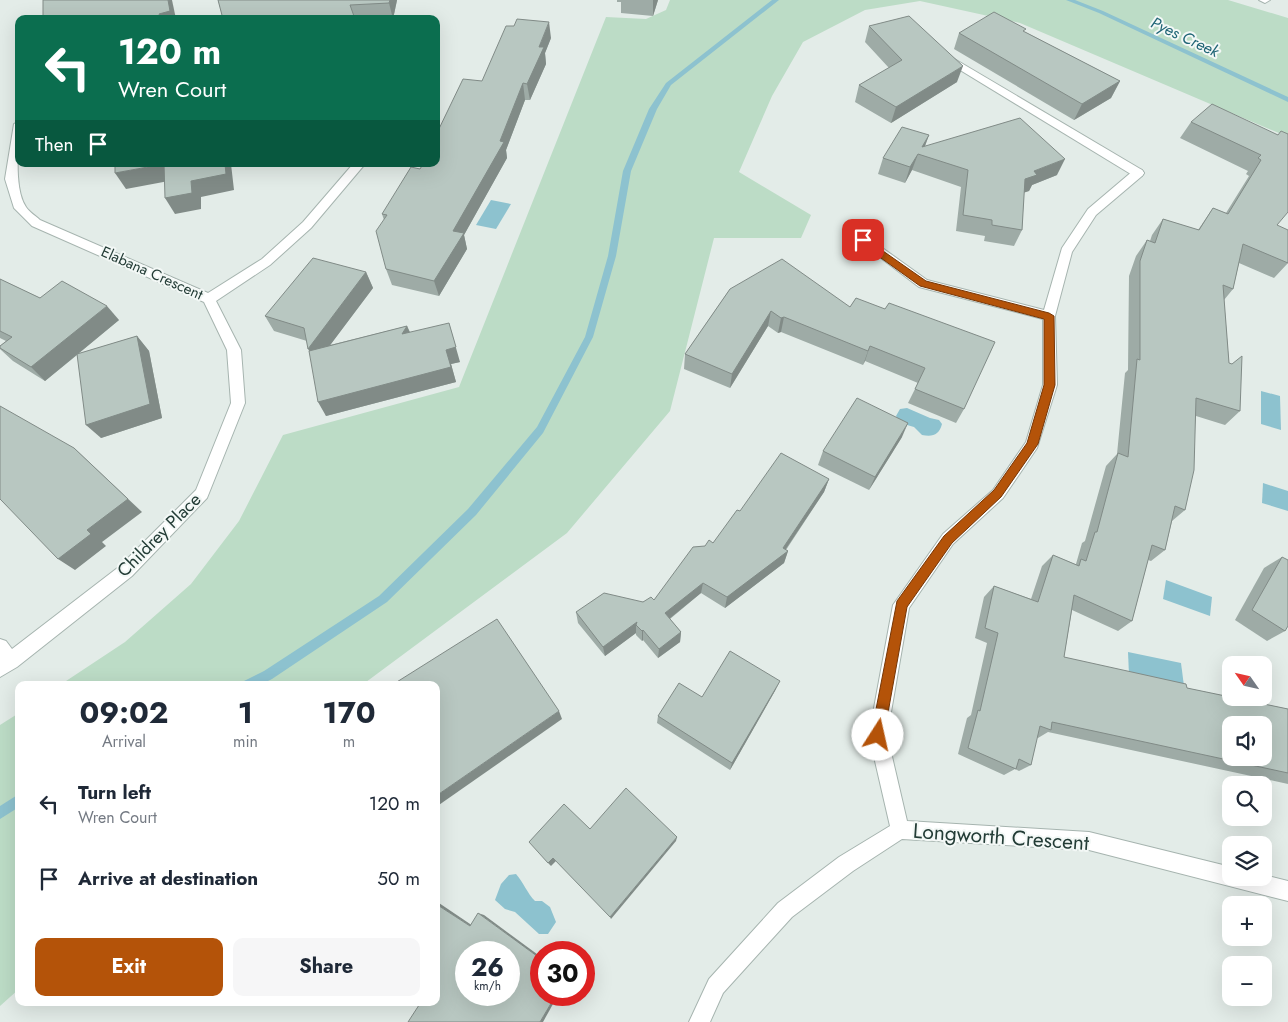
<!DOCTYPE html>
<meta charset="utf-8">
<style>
body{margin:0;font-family:Jost,sans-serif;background:#f6f6f7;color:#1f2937;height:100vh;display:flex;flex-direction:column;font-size:19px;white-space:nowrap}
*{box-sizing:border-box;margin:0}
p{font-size:16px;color:#747a83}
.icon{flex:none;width:28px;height:28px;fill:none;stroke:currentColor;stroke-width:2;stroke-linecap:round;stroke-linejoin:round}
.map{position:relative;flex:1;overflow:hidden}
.details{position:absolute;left:15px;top:681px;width:425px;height:325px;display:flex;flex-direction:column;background:#fff;border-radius:10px;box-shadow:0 5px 20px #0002}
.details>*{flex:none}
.hud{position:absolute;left:15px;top:15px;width:425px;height:152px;border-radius:10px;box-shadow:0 5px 20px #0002;background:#0b6e4f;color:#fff;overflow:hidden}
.needle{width:32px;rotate:304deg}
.tools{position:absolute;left:1222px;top:656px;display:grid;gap:10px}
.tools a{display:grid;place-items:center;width:50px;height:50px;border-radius:10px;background:#fff;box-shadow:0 5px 20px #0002;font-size:25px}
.speed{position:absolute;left:455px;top:941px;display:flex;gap:10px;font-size:25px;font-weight:700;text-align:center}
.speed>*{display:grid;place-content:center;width:65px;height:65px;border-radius:50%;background:#fff;box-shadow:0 5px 20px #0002;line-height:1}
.speed small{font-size:12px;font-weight:400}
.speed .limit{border:8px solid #d22;background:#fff;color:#111}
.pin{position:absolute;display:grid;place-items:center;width:42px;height:42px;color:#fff;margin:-21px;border-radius:10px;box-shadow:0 2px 8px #0006}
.me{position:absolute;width:55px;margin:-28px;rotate:10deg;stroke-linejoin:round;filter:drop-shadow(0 0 4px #0008)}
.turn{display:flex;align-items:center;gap:18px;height:105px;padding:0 20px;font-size:22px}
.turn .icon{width:65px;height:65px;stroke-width:2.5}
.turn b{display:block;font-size:35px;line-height:42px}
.then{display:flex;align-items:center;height:48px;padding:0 20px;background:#0003;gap:10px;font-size:19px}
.eta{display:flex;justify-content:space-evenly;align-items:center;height:85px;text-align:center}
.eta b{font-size:30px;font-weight:700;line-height:35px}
.cta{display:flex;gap:10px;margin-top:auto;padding:10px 20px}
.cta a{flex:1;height:58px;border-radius:10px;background:#b45309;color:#fff;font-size:20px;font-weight:700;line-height:58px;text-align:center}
.cta a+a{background:#f6f6f7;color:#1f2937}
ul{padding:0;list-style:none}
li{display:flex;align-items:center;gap:15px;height:75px;padding:0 20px}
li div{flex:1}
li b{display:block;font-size:19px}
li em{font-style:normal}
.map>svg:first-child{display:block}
</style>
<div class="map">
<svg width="1288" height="1022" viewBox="0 0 1288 1022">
<rect width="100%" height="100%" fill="#e3ece8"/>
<g fill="#bcdcc6">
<path d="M670 0H1228L1288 18V137L1020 23 920 1 865 10 803 42 772 96 739 172 811 215 801 238H714L670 411 567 533 362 685H60L125 642 191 584 239 521 283 435 459 387 606 17 646 19 666 10Z"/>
<path d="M19 713V989L0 1006V725Z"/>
</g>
<g fill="#8dc2cf">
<path d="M491 200 511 204 496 229 476 225Z"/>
<path d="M1261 391 1280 396 1281 430 1261 424Z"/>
<path d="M907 408 930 418 939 420 942 424C939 435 933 437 922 435L914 427 900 423 896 416 900 409Z"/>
<path d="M1263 483 1288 491V511L1262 503Z"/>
<path d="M1166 580 1212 597 1210 616 1163 599Z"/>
<path d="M1128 652 1181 663 1184 686 1129 675Z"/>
<path d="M516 874C524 883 527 893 535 901H542L550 907 556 922 548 934H539L515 912 505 909 495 900 501 884 509 875Z"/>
</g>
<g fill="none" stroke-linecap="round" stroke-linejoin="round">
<g fill="#8dc2cf" fill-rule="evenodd">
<path d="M772 0H779L671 85 657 109 631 171 616 256 593 337 543 433 476 515 387 602 272 679 260 685H242L244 681 264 671 379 596 468 509 537 427 585 337 608 256 623 171 649 109 666 83Z"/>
<path d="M1066 0H1075L1103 11 1288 97V102L1099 13Z"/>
<path d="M19 794V807L0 819V806Z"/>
</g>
<defs>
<path id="service" d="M946 54 1142 170 1144 173 1142 176H1134L942 59 941 57Z"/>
<g id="minor">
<path d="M1259 0H1270L1265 3Z"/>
<path d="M19 121C19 144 13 188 26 207 29 212 36 216 40 220L208 293 262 259 303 222 353 164H365L311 228 270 265 216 301 241 350 245 403 207 498 132 576 17 667 0 677V639L6 641 12 649 120 566 196 490 231 403 227 350 204 302 32 226 14 208 5 179 14 124Z"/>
<path d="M1138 169 1142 170 1144 173 1142 176 1096 215 1072 252 1055 316 1057 385 1037 448 1003 498 953 544 909 608 887 735 907 821 1089 832 1231 867V878H1264V875L1288 881V901L1089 850 902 839 853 871 792 917 723 993 710 1022H689L709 979 778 903 839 857 890 826 869 735 893 605 943 534 993 490 1026 442 1043 385V319L919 287 857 240 863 236 867 237 927 280 1044 310 1062 248 1088 209 1134 170Z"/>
</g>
</defs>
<use href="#service" stroke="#a6b4af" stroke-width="2"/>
<use href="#minor" stroke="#a6b4af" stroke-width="2"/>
<use href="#service" fill="#fff" fill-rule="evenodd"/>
<use href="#minor" fill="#fff" fill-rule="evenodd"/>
</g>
<g fill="#9eaba6">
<path d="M218 0H397L393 19H223Z"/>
<path d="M617 0H658L653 16 621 13V2H617Z"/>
<path d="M869 26 957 82 891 123 855 102 859 85 889 68 865 42Z"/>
<path d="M1025 32 1120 81 1111 98 1074 120 954 49 959 33Z"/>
<path d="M551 38 545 53 546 64 530 100H525L506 150 507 158 464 235 467 249 439 296 392 285 386 269 384 220 382 214 420 169 482 81Z"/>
<path d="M1191 122 1278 135 1277 225 1288 263 1274 278 1239 263 1233 289 1224 300 1229 363 1240 411 1225 425 1196 416 1185 510 1172 521 1165 550 1151 561 1148 560 1132 621 1118 631 1072 610 1064 657 1187 688 1288 709V784L1048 732 1038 738 1037 737 1031 765 1019 771 1015 769 1004 775 958 754 967 718 971 715 987 643 975 638 984 597 994 586 1031 599 1042 566 1053 555 1075 564H1076L1082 543 1085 541 1106 466 1117 454 1125 373 1128 370 1129 276 1136 256 1147 240 1150 241 1152 235 1163 219 1198 230 1213 208 1226 213 1249 176 1246 174 1248 171 1180 138Z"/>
<path d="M929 135 925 146 1057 175 1032 185 1029 191 1024 192 1022 230 1014 246 984 241 985 236 956 231 961 187 912 170 905 183 878 174 883 158Z"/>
<path d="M366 272 373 288 330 345 407 326 410 332 460 362 451 364 456 382 326 416 307 341 274 331 265 316Z"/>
<path d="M0 279 40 298 119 320 78 354 137 336 149 351 162 418 101 438 77 355 45 381 13 361 0 349V346L6 341 0 338Z"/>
<path d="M730 289 850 307 856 298 964 409 956 423 908 403 918 383 865 361 863 365 781 332 778 333 768 326 730 388 684 369 685 354Z"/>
<path d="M902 437 869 490 818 465 823 451Z"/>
<path d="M829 479 824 492 786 550 788 551 784 563 725 608 701 593 670 619 681 632 680 642 658 658 643 640 642 641 636 635V633L605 656 578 623 576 612 654 600 705 546 713 543 740 511Z"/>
<path d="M1282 557 1285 631 1267 641 1235 620 1264 568Z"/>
<path d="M776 689 730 770 657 723 658 716 702 697Z"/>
</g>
<g fill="#818b87">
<path d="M168 0H172L176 19H161L159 14Z"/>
<path d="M390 0H397L393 19 389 3Z"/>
<path d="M653 0H658L653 16Z"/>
<path d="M549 22 551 38 545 53 546 64 530 100 527 84 539 47Z"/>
<path d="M963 66 957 82 891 123 896 107Z"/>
<path d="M1120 81 1111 98 1074 120 1082 104Z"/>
<path d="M523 83 525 100 506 150 507 158 464 235 467 249 439 296 434 281 453 231 500 141Z"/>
<path d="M929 135 923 151 922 147Z"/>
<path d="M918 154 912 170 905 183 910 167Z"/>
<path d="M1065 159 1057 175 1032 185 1029 191 1017 195 1025 179 1034 171Z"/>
<path d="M164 164 174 180 126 189 115 173Z"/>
<path d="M225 164H231L234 190 201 197V209L175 214 165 198 191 181Z"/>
<path d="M366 272 373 288 316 364 308 349Z"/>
<path d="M107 306 119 320 45 381 31 367Z"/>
<path d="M771 311 768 326 730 388 732 374Z"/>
<path d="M784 317 781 332 778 333 781 318Z"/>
<path d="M449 323 460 362 451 364 456 382 326 416 318 402 446 350Z"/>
<path d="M407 326 413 340 402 334Z"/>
<path d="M137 336 149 351 162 418 101 438 86 425Z"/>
<path d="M870 346 865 361 863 365 868 351Z"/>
<path d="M908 423 902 437 869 490 875 477Z"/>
<path d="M74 448 142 512 102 542 106 546 75 570 58 559 87 530Z"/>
<path d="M829 479 824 492 781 556 788 551 784 563 725 608 727 597 783 548Z"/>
<path d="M703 583 701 593 664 623 665 613Z"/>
<path d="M637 622 636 625V633L605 656 603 647Z"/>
<path d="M643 630V640L642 641V631Z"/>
<path d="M681 632 680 642 658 658 659 649Z"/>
<path d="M780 681 776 689 730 770 732 763Z"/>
<path d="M559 711 562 719 436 807V796Z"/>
<path d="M677 837 676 841 611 919 610 917Z"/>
<path d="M553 858 556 861 551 866 548 863Z"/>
<path d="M436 901 476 928 470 926 436 904Z"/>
<path d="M478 913 484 915 541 957V959Z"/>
<path d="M556 995H558L543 1022H540Z"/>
</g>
<g fill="#b8c7c1" stroke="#818b87" fill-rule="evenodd">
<path d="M43 0H168L170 11 159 14 161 19H43Z"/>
<path d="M218 0H390L389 3 350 5 355 19H223Z"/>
<path d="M994 12 1026 29 1023 31 1120 81 1082 104 959 33Z"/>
<path d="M909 16 963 66 896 107 859 85 902 60 869 26Z"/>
<path d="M517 19 549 22 539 47H544L527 84 523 83 500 141 504 142 453 231 464 233 434 281 386 269 376 231 387 215 382 214 411 167 420 169 423 164H436V135L463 79 482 81 506 26H514Z"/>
<path d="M1212 104 1278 135 1281 131 1288 134V212L1277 225 1288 230V263L1243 244 1233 289 1223 285 1229 363 1232 364 1242 356 1240 411 1196 398 1194 470 1185 510 1175 506 1165 550 1152 545 1132 621 1074 595 1064 657 1186 684 1187 688 1288 709V773L1052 722 1051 730 1040 726 1031 765 1019 759 1016 769 968 748 978 710 980 711 998 633 985 628 994 586 1038 602 1053 555 1079 566 1081 559 1086 561 1095 532H1097L1118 453 1128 457 1137 359 1140 360V261L1147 240 1155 243 1163 219 1199 230 1213 208 1228 214 1261 160 1258 158 1261 155 1191 122ZM1231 725H1264V758H1231Z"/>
<path d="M1020 118 1065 159 1034 171 1037 175 1025 179 1022 230 992 225V220L963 215 968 170 918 154 910 167 883 158 902 127 929 135 922 147Z"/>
<path d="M115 164H225L226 174 191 181 192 193 165 198 164 164 115 173Z"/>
<path d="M313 258 366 272 308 349 304 328 265 316Z"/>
<path d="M782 259 850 307 856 298 885 309 889 303 995 342 964 409 915 389 925 368 870 346 868 351 784 317 781 318 771 311 732 374 685 354 730 289Z"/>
<path d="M0 279 40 298 62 281 107 306 31 367 0 348V346L12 337 0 331Z"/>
<path d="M449 323 456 347 446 350 451 367 318 402 309 351 407 326 402 334Z"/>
<path d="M137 336 150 404 86 425 77 354Z"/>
<path d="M857 398 908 423 875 477 823 451Z"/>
<path d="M0 406 74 448 128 499 87 530 91 534 58 559 2 501 0 499Z"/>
<path d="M781 453 829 479 783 548 788 551 727 597 703 583 665 613 681 632 659 649 643 630 642 631 636 625 637 622 603 647 576 612 604 593 643 602 651 597 654 600 693 547 705 546 709 540 713 543 737 510 740 511Z"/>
<path d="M1282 557 1288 560V626L1285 631 1252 610Z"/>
<path d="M497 619 559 711 436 796V685H392Z"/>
<path d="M730 651 780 681 732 763 658 716 679 683 702 697Z"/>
<path d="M626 788 677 837 610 917 553 858 548 863 529 842 564 804 590 829Z"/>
<path d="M436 904 470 926 478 913 541 959V995H556L540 1022H408L421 1002H436ZM466 952H509V995H466Z"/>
</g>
<path fill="#b45309" stroke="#753606" d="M863 237 926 281 1049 313 1054 316 1055 385 1038 444 1001 497 952 543 907 607 884 735 882 740 878 742 873 740 871 735 897 601 944 536 994 490 1027 443 1044 385V319L920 286 860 243 859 240Z"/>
<g text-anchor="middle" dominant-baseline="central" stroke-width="4" stroke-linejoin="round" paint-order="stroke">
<g font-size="15" fill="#233c36" stroke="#f3f8f6">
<text transform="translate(152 273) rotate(24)">Elabana Crescent</text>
</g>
<g font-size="16" font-style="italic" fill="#206576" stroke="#f3f8f6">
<text transform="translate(1185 37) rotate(25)">Pyes Creek</text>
</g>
<g font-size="18" fill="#233c36" stroke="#f3f8f6">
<text transform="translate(159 535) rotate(-45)">Childrey Place</text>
</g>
<g font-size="21" fill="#233c36" stroke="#f3f8f6">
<text transform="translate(1001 837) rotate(4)">Longworth Crescent</text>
</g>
</g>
</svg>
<div class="tools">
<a><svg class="needle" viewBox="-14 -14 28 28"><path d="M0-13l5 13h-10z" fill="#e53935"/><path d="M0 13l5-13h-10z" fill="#747a83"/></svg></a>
<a><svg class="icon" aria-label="sound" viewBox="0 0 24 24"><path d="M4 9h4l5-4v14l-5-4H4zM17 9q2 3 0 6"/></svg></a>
<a><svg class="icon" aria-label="search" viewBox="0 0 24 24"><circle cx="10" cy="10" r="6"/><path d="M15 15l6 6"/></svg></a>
<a><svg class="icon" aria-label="layers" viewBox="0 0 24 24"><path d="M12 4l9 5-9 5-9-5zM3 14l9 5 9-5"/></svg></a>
<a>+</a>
<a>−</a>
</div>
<div class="speed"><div>26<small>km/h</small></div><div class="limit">30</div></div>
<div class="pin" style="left:863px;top:240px;background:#d93025"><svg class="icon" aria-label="arrive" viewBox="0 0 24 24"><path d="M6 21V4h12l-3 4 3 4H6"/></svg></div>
<svg class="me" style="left:878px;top:735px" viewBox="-20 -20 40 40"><circle r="19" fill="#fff"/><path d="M0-13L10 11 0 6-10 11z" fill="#b45309"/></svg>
<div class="hud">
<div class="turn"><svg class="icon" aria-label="left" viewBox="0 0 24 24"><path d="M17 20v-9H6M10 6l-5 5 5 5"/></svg><div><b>120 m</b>Wren Court</div></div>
<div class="then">Then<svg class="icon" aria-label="arrive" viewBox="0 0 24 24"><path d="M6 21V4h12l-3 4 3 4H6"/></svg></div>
</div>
<section class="details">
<div class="eta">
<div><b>09:02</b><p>Arrival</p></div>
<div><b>1</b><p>min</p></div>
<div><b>170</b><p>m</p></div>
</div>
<ul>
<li><svg class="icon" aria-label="left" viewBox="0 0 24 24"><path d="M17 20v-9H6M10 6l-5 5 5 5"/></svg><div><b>Turn left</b><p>Wren Court</p></div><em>120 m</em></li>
<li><svg class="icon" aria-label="arrive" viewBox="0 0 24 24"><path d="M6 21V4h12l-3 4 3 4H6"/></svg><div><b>Arrive at destination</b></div><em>50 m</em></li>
</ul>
<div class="cta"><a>Exit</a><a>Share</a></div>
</section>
</div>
